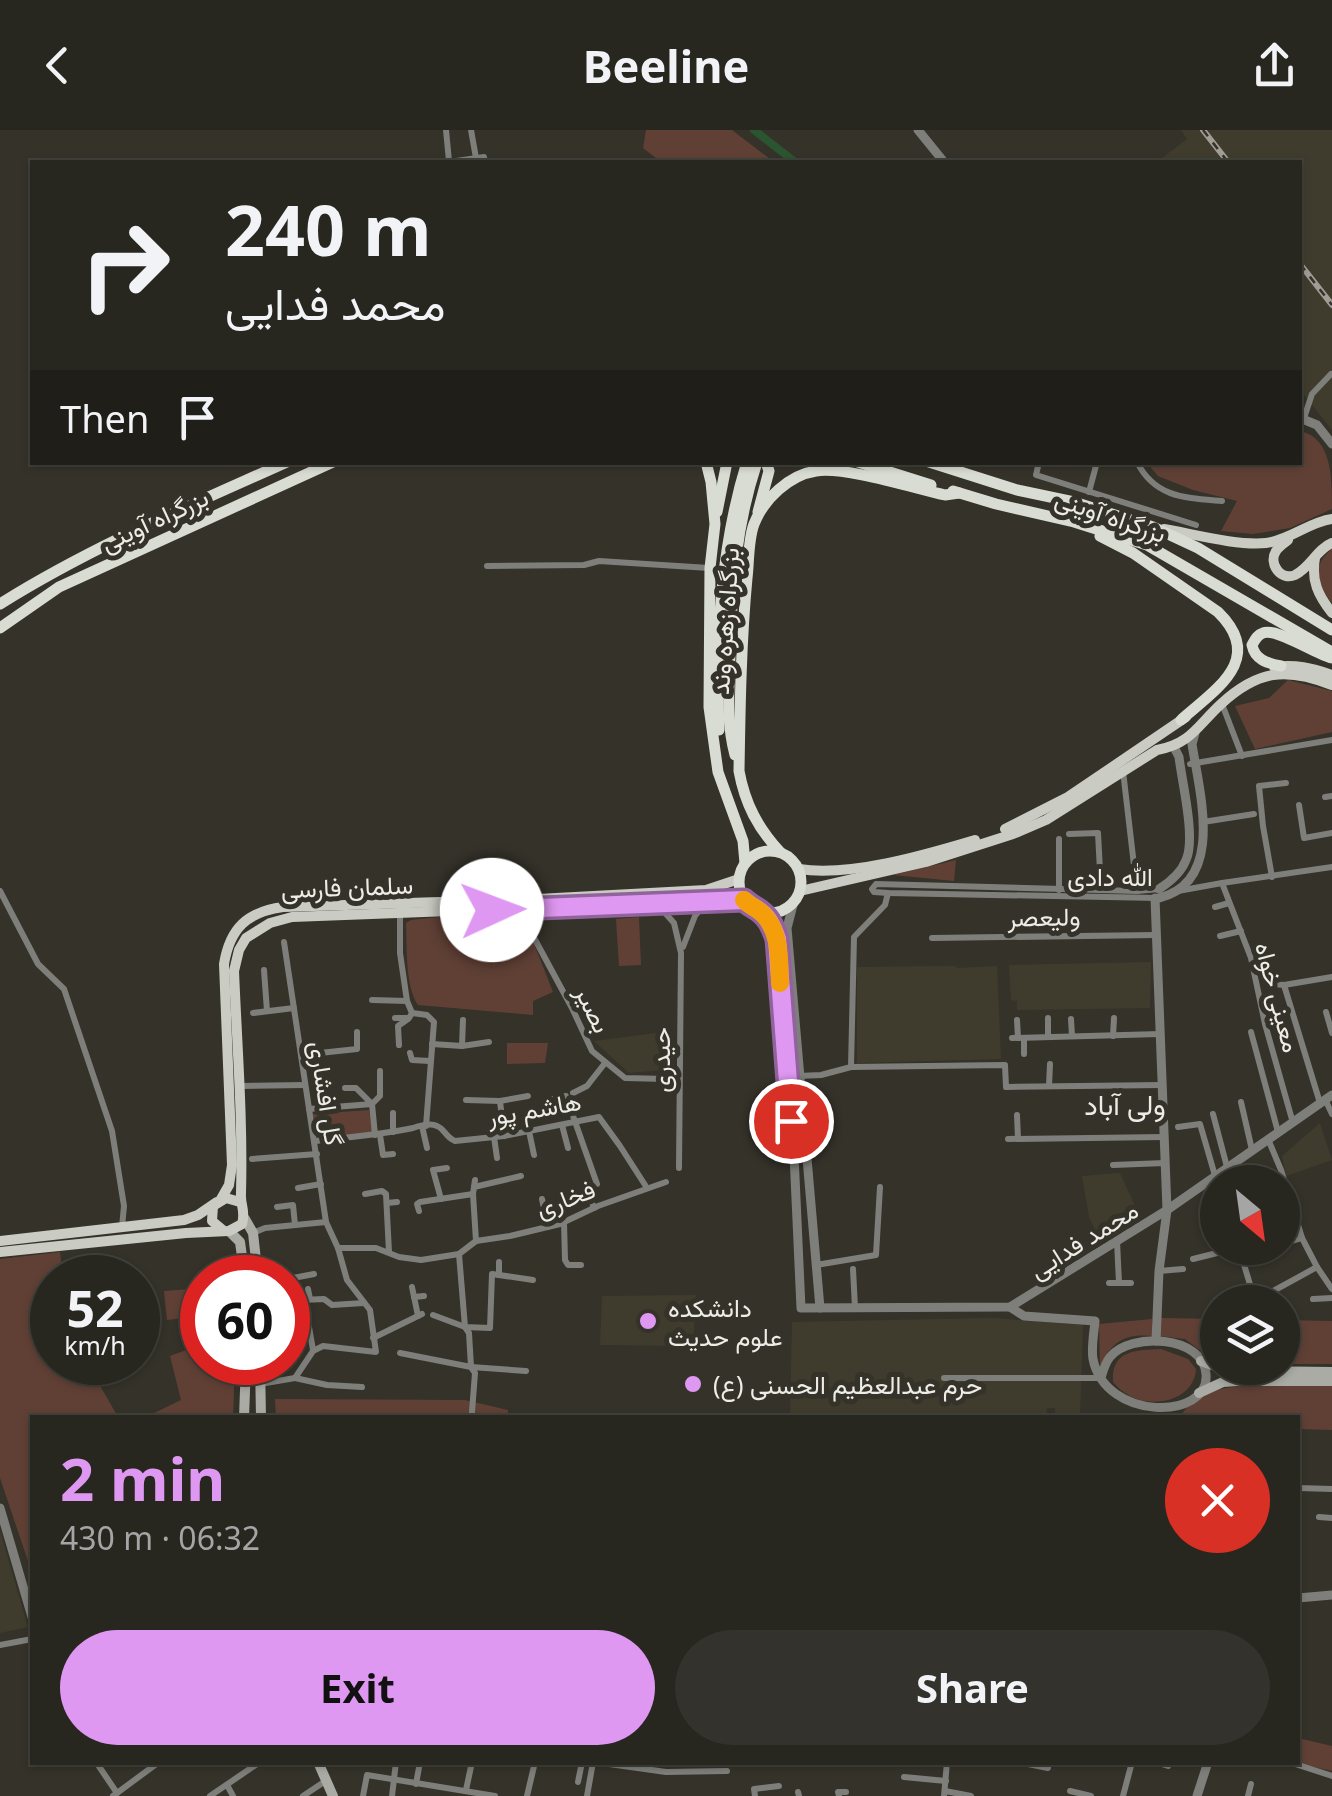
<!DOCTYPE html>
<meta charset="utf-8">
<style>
body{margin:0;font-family:"Noto Sans",Vazirmatn,sans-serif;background:#33322c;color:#f1f3f6;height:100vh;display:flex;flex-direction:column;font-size:38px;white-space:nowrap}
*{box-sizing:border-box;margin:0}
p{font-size:32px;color:#a4a5a4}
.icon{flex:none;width:55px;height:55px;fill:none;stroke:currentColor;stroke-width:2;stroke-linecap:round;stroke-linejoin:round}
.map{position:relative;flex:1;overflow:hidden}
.drawer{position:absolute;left:30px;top:1285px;width:1270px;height:350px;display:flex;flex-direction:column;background:#27261f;border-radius:0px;box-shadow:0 2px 8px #0004,0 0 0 2px #43433d}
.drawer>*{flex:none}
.top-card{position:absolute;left:30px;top:30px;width:1272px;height:305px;border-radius:0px;box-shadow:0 2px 8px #0004,0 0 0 2px #43433d;background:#27261f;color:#f1f3f6;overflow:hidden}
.needle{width:65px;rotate:151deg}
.buttons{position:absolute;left:1200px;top:1035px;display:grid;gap:20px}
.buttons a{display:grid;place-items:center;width:100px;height:100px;border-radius:50%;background:#27261f;box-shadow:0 2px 8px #0004,0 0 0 2px #43433d;font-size:50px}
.speed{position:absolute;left:30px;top:1125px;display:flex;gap:20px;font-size:50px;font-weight:700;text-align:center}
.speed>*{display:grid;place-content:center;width:130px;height:130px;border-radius:50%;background:#27261f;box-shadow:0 2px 8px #0004,0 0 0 2px #43433d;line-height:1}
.speed small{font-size:25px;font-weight:400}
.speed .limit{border:15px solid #d22;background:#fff;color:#111}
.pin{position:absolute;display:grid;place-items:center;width:85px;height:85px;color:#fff;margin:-42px;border:5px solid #fff;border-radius:50%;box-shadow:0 2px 10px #0007}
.me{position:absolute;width:110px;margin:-55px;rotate:88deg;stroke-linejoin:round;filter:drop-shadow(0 0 8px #0008)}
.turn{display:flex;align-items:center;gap:35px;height:210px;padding:0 30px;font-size:45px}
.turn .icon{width:130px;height:130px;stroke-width:2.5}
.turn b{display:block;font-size:70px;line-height:85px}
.then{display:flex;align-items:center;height:95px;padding:0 30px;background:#0003;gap:20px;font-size:38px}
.round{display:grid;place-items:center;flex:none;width:105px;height:105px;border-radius:52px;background:#33322c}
.headline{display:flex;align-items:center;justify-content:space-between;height:170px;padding:0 30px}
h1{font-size:60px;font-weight:700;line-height:75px;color:#df98f1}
.cta{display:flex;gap:20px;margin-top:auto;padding:20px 30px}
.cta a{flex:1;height:115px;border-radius:60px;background:#df98f1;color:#111;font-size:40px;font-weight:700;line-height:115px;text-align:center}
.cta a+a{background:#33322c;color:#f1f3f6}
header{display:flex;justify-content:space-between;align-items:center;height:130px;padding:0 30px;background:#27261f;font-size:45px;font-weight:700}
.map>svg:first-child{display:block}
</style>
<header><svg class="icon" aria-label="back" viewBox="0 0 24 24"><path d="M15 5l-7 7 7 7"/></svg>Beeline<svg class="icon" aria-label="share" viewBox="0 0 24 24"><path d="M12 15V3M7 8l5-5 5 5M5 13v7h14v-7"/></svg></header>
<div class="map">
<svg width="1332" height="1666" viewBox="0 0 1332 1666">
<rect width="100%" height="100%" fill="#343229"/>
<g fill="#403c2d">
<path d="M1181 0H1332V300L1300 260V32H1159L1158 31 1187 9Z"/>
<path d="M1151 832 1150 878 1017 880V871L1011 870 1009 835Z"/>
<path d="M956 836 957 838 997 836 1001 929 857 933V837Z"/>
<path d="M663 902 666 936 662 940 629 943 594 911Z"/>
<path d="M1320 993 1332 1030 1286 1046 1282 1026Z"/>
<path d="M1120 1043 1138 1082 1098 1106 1089 1087 1082 1046Z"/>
<path d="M696 1165 693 1216 600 1215 602 1166Z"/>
<path d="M994 1188 1083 1195 1080 1286H1055V1278H1047L1046 1288H790L792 1192Z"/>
<path d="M0 1401 28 1497 0 1503Z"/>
</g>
<g fill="#604035">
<path d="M646 0H732L774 32H661L643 18Z"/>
<path d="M1300 301C1332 308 1332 347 1332 379L1290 398 1253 404 1221 401 1237 371 1193 360 1158 346 1147 333 1300 332Z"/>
<path d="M1332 419V473C1317 454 1311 435 1332 419Z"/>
<path d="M1288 550 1332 561V602L1255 619 1235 576 1269 568Z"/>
<path d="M956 730 954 751 893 745Z"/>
<path d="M465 784H515L523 786 553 862 533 871V885L418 875C405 856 407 816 406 793L411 790Z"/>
<path d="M639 787 641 835 619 836 616 789Z"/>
<path d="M507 913H548L545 933 507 934Z"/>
<path d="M369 980 373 1003 317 1007 313 984Z"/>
<path d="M60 1122 63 1147 52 1148V1232L87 1233 118 1287 32 1288V1443L0 1348V1129Z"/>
<path d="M191 1159 193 1187 167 1190 164 1161Z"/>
<path d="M1161 1188 1217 1189V1229L1209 1227 1185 1209 1159 1206Z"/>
<path d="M1152 1189 1153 1206C1125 1203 1112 1211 1100 1236L1099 1194Z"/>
<path d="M1282 1190 1332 1191V1234H1283Z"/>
<path d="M202 1214V1232L235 1233 233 1287H146L181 1270 170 1226Z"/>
<path d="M1161 1219 1188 1229 1196 1239C1194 1272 1149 1280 1125 1263 1120 1260 1117 1256 1113 1252 1111 1220 1136 1220 1161 1219Z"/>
<path d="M1256 1255 1332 1256V1300L1298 1299V1288H1179C1197 1260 1226 1256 1256 1255Z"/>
<path d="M275 1269 465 1270 508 1280V1288H276Z"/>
<path d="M1298 1608 1332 1616V1641L1296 1633Z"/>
</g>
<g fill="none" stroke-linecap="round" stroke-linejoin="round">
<path stroke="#2b5430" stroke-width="8" d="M754 0 795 32"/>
<g stroke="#7e7f7b" stroke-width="6">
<path d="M446 0 449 31"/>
<path d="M471 0 476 28"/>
<path d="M449 32 484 27 485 32"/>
<path d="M1304 288 1312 264 1331 244"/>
<path d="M1039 332 1036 345 1196 395"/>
<path d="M1137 332C1155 368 1186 368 1222 371"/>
<path d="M1089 362 1097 332"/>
<path d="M487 436 584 435 599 431 709 438"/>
<path d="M1222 574 1242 626"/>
<path d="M1190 634 1332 610"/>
<path d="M1123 641 1137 761"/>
<path d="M1325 667 1332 666"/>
<path d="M1299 675 1304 708 1332 703"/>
<path d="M1203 692 1254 684"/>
<path d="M1069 704 1098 703 1101 760"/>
<path d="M1059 709V760"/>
<path d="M1272 747 1263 696 1259 656 1286 653"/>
<path d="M1222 753 1251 828 1265 894 1293 993"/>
<path d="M0 761 38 834 64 859 112 1001 124 1076 122 1097"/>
<path d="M1178 761 1222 753 1332 737"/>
<path d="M1158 768 888 763 874 762 872 759 876 754 1137 761 1159 759"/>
<path d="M658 775 674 793 681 823 679 1038"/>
<path d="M1215 777 1229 773"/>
<path d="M523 780 532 804 572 878 592 921 625 948 666 949"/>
<path d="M1220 806 1241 801"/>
<path d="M932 808 1156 805"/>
<path d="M683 817 695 786 707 771"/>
<path d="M264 840 267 881"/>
<path d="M1274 854 1284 855 1332 847"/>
<path d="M1284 855 1320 973"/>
<path d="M372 870 407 871 400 823V783"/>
<path d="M1326 882 1332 903"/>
<path d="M253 883 294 878"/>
<path d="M412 883 427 885 434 892 426 996"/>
<path d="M395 888H409L412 883 407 871"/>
<path d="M1048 888V907"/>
<path d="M1071 889 1072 906"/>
<path d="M1017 890 1018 908"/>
<path d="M1251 902 1278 1002"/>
<path d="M1113 906 1114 888"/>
<path d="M1012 908 1160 904"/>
<path d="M1024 908V924"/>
<path d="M432 914 462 916 489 912"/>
<path d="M399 915 398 896 408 889"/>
<path d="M462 916 463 890"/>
<path d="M410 923 412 930 430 931"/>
<path d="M301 925 357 919V902"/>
<path d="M851 937 854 807 885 775 888 763"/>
<path d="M799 946 821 945 851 937 1005 935 1006 957 1162 955"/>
<path d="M240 956 305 955"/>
<path d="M1049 956 1050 934"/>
<path d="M345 958H356L371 973"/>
<path d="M573 963 587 956 605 933"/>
<path d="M553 969 566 966 597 1054"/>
<path d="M1325 969 1332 984"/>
<path d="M466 970 500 971 528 966"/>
<path d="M500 971 504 1006"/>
<path d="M1241 972 1252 1020"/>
<path d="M309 979 372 974"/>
<path d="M393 983V1002"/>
<path d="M1213 984 1227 1037"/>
<path d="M1017 985 1018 1009"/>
<path d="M562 995 568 1018"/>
<path d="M422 996 427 1018"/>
<path d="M1178 997 1200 994 1218 1056"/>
<path d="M529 1001 534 1025"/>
<path d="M375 1005 372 974 380 966V941"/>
<path d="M380 1005 383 1025 393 1024"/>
<path d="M494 1007 497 1028"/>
<path d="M1008 1009 1164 1007"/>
<path d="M1268 1009 1281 1040 1302 1108 1317 1137 1332 1159"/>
<path d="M315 1011C348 1007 380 1005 413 998 419 996 431 993 437 996 445 999 445 1007 455 1011L504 1006 599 987 620 1016 647 1058"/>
<path d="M252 1029 317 1024"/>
<path d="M1113 1035 1165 1033"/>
<path d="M475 1050 473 1064 476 1111"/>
<path d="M474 1057 521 1046"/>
<path d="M298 1058 321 1054"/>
<path d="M580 1063H588L594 1078"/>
<path d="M365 1064 382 1061 386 1064 389 1122"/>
<path d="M441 1069 433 1040 447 1038"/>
<path d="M542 1069 548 1097"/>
<path d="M387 1073 397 1072"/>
<path d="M277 1077 293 1075 295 1095"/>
<path d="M419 1081 417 1074 420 1072 473 1064"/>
<path d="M564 1092 565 1130 568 1135H581"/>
<path d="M253 1103 265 1098 326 1092"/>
<path d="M476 1111 510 1106 560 1094 598 1076 666 1052"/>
<path d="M1117 1111 1119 1153"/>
<path d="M1282 1114 1302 1108"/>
<path d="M338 1118H376L399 1127 421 1130 459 1124 476 1111"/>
<path d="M1239 1118 1255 1171"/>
<path d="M459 1124 465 1197 469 1203 471 1237 475 1243 472 1282"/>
<path d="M1241 1128 1273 1118"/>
<path d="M1193 1129 1237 1118"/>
<path d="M499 1132V1145"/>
<path d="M816 1135 876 1125 880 1057"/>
<path d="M853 1139 855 1178"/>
<path d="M1159 1141 1183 1139"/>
<path d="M288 1149 314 1144"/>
<path d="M1109 1153H1131"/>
<path d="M412 1157 418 1186"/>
<path d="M308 1159 310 1169"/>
<path d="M414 1167 424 1166"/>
<path d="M1313 1169 1332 1168"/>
<path d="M302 1170 324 1169 332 1175 364 1173"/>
<path d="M1216 1170 1251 1159"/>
<path d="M1255 1171 1317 1137"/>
<path d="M433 1185 465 1197 490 1198 492 1144 533 1150"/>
<path d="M309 1197 313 1220"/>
<path d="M373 1208 422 1184"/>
<path d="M400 1223 471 1237 526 1241"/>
<path d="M295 1248 327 1255 362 1257"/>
<path d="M944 1248H1100"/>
<path d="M260 1254 295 1248 313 1221 323 1216 376 1222 370 1180 347 1150 338 1118 326 1092 284 812"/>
<path d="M1298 1358 1332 1359"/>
<path d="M1319 1387 1332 1388"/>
<path d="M0 1515 32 1509"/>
<path d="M96 1632 117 1663"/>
<path d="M595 1632 666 1642 727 1641"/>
<path d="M1018 1632 1048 1638 1049 1632"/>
<path d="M1155 1632 1168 1636"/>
<path d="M1289 1632 1332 1646"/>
<path d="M904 1647 946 1651"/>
<path d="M578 1652 582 1632"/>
<path d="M416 1654 420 1632"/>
<path d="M227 1655 233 1666"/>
<path d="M466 1660 472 1632"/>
<path d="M945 1661 971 1666"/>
<path d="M1070 1661 1091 1666"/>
<path d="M798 1662 799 1666"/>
<path d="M113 1666 159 1632"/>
<path d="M210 1666 260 1632"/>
<path d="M303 1666 327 1650"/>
<path d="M363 1666 367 1645 495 1666"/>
<path d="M392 1666 396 1632"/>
<path d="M527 1666 535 1632"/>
<path d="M587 1666 593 1632"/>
<path d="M755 1666 754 1659 779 1656"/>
<path d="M839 1666 838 1662H846"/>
<path d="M944 1666 947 1632"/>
<path d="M1123 1666 1132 1632"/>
<path d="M1248 1666 1251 1654"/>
</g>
<g stroke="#7e7f7b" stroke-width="9">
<path d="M918 0 944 32"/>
<path d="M1300 288 1317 295 1332 314"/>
<path d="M1159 759C1170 752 1181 743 1186 730 1196 708 1182 653 1179 627L1174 617"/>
<path d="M1155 768 1167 1080 1159 1141 1156 1211"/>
<path d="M1159 768C1226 752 1199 661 1192 614L1195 603"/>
<path d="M794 771 787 798 820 1178"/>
<path d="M762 782 772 796 777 809 794 1025 801 1178 1010 1177 1167 1080 1332 965"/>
<path d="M1010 1177 1024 1186 1095 1191C1094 1202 1091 1218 1093 1229 1105 1291 1210 1291 1206 1244 1203 1205 1130 1202 1110 1227 1105 1233 1103 1241 1101 1248"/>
<path d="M0 1378 32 1487"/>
<path d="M1298 1468 1332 1465"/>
<path d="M1197 1666 1208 1632"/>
</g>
<g stroke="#a9aba4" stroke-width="10">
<path d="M245 1089 253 1103 258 1148"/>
<path d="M229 1101 240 1112 245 1148"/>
<path d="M1201 1231 1218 1237"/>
<path d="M260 1232 261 1288"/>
<path d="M1220 1238 1238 1241 1332 1242"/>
<path d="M1199 1263 1223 1252 1237 1251H1332"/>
<path d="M244 1288 246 1232"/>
<path d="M318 1632 333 1666"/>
</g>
<g stroke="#caccc3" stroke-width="10">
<path d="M1164 399C1193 404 1237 416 1266 413 1290 410 1309 392 1332 389"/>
<path d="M1288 410C1285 412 1278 418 1276 421 1268 434 1281 451 1295 445 1310 438 1317 419 1332 413"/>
<path d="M1315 428C1311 451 1318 465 1332 483"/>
<path d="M1274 537C1295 534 1312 538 1332 545"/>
<path d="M1005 699 1068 667 1186 587"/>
<path d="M799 739C850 747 925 725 975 710"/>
<path d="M800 761 926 732 1013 704 1046 690 1157 620C1191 614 1198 595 1221 574 1258 540 1286 537 1332 555"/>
<path d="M221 1069 229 1055 232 1035 224 834C230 798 247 782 283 777L537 769 706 760 739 749"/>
<path d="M224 1101 212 1091 213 1076 226 1068 240 1072"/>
<path d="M0 1111 184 1090 198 1085 217 1072"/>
<path d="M0 1122 186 1103 229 1101 242 1094C246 1081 240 1075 241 1063 243 989 237 915 234 841L239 820 246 808 270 793 292 787 744 770"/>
</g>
<g stroke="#d9dcd2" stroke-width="11">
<path d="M706 332 711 352 715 394 710 438 709 577 718 642 743 711 745 733"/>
<path d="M858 332 931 355"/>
<path d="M929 332 1017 360 1074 372 1153 397 1198 418 1332 500"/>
<path d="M953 361 996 374 1074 392 1147 415 1332 522"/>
<path d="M717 382 727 332"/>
<path d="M758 382 769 341 766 332"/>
<path d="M1100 406 1133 423 1218 482C1266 529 1216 559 1181 590"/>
<path d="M0 474C91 417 189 376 287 332"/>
<path d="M0 498 59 457 333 332"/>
<path d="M1281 536C1267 533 1255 530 1252 515 1255 510 1257 505 1263 503 1276 497 1315 524 1332 528"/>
<path d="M719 600C715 511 720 419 747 332"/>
<path d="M735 625C726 592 729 558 730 524 732 455 735 399 757 332"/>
<circle cx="770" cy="752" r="31"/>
<path d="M780 722C758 698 745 674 739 641 740 577 741 512 747 448 749 432 748 410 754 394 764 369 789 345 816 341 843 336 914 358 945 365L959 363"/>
</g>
<defs>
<g id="rail">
<path d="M1203 0 1228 32"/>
<path d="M1300 134 1332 175"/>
</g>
</defs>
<use href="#rail" stroke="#9f9d96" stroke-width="6"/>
<use href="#rail" stroke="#343229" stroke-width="2.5" stroke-dasharray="8" stroke-linecap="butt"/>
</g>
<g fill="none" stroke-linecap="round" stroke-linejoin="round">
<defs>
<path id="route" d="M492 780 744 770C750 776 757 778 762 783 770 789 774 800 777 809L791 991"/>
</defs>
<use href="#route" stroke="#91639d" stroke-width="25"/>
<use href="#route" stroke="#df98f1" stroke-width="18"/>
<path stroke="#f59e0b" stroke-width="18" d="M744 770C750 776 758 779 763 784 781 802 779 830 780 853"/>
</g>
<g fill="#df98f1" stroke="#343229" stroke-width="4">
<circle cx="648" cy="1191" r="10"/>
<circle cx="693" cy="1254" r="10"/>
</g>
<g text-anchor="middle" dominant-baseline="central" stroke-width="10" stroke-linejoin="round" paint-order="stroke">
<g font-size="25" fill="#edece6" stroke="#343229">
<text transform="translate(1111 385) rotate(19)">بزرگراه آوینی</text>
<text transform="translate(154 389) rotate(-25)">بزرگراه آوینی</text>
<text transform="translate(724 491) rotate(-86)">بزرگراه زهره وند</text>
<text x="1110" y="746">الله دادی</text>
<text transform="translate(347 756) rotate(-2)">سلمان فارسی</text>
<text transform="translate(1044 786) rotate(-1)">ولیعصر</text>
<text transform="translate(1279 867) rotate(75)">معینی خواه</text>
<text transform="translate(594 879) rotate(64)">بصیر</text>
<text transform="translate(660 930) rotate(-90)">حیدری</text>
<text transform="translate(327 963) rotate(81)">گل افشاری</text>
<text transform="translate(534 978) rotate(-10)">هاشم پور</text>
<text transform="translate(565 1068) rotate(-21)">فخاری</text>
<text transform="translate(1083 1109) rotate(-32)">محمد فدایی</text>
</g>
<g font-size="25" fill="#edece6" stroke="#343229" text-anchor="start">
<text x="668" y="1177">دانشکده<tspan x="668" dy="29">علوم حدیث</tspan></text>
<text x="713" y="1254">حرم عبدالعظیم الحسنی (ع)</text>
</g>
<g font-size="28" fill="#edece6" stroke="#343229">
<text x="1125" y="974">ولی آباد</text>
</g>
</g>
</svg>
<div class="buttons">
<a><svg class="needle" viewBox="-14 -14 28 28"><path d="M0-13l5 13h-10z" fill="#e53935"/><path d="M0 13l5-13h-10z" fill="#a4a5a4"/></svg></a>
<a><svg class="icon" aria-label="layers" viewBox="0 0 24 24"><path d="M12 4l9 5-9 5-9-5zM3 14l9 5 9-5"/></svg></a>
</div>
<div class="speed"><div>52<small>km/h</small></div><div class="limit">60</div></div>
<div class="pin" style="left:791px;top:991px;background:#d93025"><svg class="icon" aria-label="arrive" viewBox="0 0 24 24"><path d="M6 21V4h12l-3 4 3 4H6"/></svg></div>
<svg class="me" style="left:492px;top:780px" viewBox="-20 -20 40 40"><circle r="19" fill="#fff"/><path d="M0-13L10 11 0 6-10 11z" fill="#df98f1"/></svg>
<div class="top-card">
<div class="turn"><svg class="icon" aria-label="right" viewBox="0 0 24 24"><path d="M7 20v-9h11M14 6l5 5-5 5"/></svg><div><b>240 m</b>محمد فدایی</div></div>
<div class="then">Then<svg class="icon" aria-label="arrive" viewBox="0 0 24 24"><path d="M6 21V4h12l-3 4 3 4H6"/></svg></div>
</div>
<section class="drawer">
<div class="headline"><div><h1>2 min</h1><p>430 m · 06:32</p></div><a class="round" style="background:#d93025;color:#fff"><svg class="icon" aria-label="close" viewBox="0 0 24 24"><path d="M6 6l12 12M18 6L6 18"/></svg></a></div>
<div class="cta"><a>Exit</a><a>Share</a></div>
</section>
</div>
